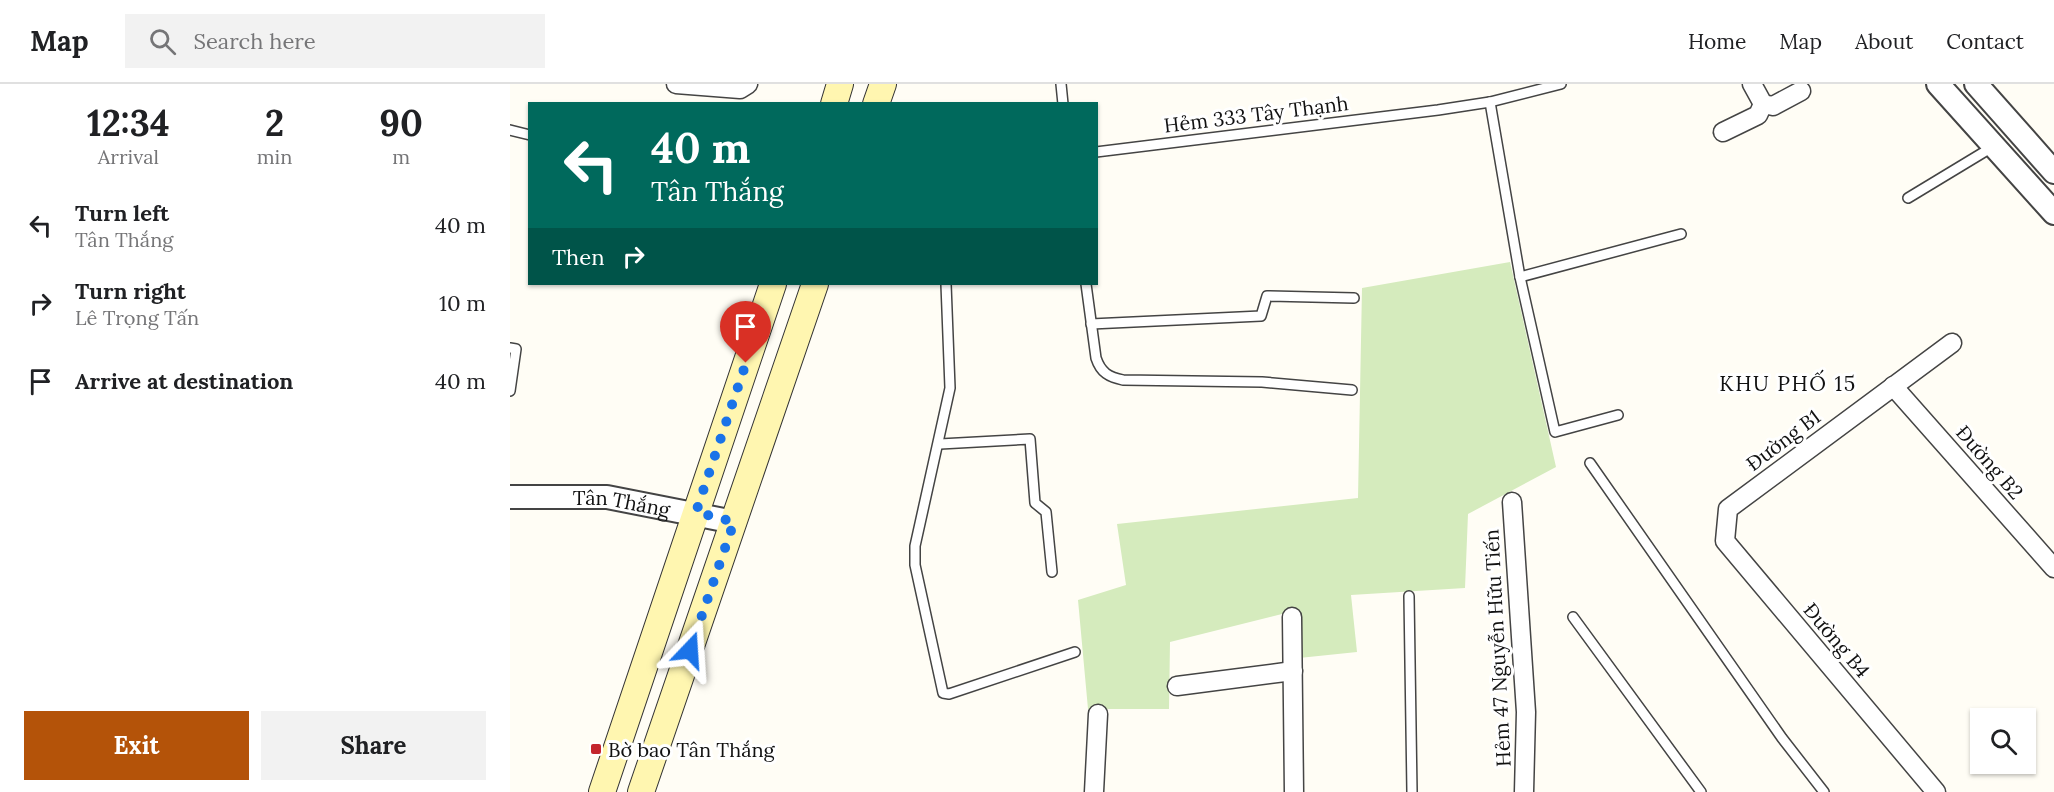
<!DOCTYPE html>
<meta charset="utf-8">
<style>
body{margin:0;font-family:Lora,serif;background:#f2f2f2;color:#202124;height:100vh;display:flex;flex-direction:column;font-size:22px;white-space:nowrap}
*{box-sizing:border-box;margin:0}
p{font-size:20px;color:#757577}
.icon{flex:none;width:33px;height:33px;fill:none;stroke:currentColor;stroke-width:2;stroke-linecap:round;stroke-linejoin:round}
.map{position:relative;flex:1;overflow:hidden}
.drawer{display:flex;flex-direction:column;background:#fff;width:510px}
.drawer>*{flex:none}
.banner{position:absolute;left:18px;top:18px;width:570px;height:183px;border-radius:0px;box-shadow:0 2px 4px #0004;background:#00695c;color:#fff;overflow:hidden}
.buttons{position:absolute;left:1460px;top:624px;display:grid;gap:12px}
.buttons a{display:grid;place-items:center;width:66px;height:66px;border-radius:0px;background:#fff;box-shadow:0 2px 4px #0004;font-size:30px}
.pin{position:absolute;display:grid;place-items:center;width:51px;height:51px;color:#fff;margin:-62px -26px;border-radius:50% 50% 50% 0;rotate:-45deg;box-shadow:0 0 6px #0007}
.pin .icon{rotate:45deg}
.me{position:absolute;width:66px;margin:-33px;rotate:20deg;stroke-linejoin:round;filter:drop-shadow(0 0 4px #0008)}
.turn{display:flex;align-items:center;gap:21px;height:126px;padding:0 24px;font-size:27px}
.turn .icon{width:78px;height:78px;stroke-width:2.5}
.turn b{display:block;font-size:42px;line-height:51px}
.then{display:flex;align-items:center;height:57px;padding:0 24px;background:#0003;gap:12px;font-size:22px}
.eta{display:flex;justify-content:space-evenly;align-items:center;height:102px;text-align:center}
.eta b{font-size:36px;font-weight:700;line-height:42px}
.primary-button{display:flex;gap:12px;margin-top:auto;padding:12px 24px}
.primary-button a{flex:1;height:69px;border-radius:0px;background:#b45309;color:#fff;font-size:24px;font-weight:700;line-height:69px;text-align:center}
.primary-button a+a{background:#f2f2f2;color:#202124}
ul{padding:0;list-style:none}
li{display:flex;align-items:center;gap:18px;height:78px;padding:0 24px}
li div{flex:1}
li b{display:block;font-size:22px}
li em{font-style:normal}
header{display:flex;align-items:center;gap:36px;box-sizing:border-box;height:84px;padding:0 30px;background:#fff;border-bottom:2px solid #e0e0e0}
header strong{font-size:28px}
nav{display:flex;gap:33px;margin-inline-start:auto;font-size:21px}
.search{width:420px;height:54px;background:#f2f2f2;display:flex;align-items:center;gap:15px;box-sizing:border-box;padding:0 21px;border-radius:0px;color:#757577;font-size:22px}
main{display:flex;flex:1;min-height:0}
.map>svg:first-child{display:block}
</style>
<header>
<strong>Map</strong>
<div class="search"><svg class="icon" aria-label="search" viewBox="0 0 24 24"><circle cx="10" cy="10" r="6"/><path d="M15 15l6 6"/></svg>Search here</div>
<nav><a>Home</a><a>Map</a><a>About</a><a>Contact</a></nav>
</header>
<main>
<section class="drawer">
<div class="eta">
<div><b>12:34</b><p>Arrival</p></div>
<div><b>2</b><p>min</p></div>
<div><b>90</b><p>m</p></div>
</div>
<ul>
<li><svg class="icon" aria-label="left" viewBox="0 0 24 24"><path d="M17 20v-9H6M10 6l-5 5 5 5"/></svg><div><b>Turn left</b><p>Tân Thắng</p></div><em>40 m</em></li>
<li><svg class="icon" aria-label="right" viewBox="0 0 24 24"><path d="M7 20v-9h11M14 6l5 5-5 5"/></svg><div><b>Turn right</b><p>Lê Trọng Tấn</p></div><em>10 m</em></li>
<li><svg class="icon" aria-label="arrive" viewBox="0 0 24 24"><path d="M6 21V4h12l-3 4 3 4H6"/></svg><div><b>Arrive at destination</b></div><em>40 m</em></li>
</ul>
<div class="primary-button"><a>Exit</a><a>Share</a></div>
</section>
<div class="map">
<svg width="1544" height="708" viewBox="0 0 1544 708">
<rect width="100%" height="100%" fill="#fffdf5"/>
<path fill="#d5ebbd" d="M1000 178 1046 383 958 430 955 504 841 511 847 568 789 574 788 526 660 558 659 625H578L568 516 616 501 607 440 848 414 852 204Z"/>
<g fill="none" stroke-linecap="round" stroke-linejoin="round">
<defs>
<g id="service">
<path d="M551 0 553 20"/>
<path d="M980 18 1010 193 1171 150"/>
<path d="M0 46 20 51"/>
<path d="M586 68 928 26 980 18 1051 0"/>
<path d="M1398 114 1484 62"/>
<path d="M1010 193 1045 348 1108 331"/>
<path d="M436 200 440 304 405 462V481L433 609 439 610 565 568"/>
<path d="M576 200 586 274C591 289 599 293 613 296L752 298 842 306"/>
<path d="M581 240 751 232 757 212 844 214"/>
<path d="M0 264 6 265 0 307"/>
<path d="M430 360 520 355 525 419 536 428 542 488"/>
<path d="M1080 379 1272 654 1314 708"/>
<path d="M899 512 902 708"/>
<path d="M1063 533 1191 708"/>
</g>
<g id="minor">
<path d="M166 0 230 5 238 0"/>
<path d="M1242 0 1253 20 1263 22 1291 7"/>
<path d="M1213 48 1248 31 1253 20"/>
<path d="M1383 302 1544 484"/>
<path d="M1002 418 1016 628 1014 708"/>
<path d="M782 533 784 708"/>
<path d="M667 602 783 587"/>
<path d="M584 708 588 630"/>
<path d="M1426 708 1215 457 1218 425 1442 259"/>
</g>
<g id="tertiary">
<path d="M1428 0 1544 129"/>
<path d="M1466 0 1544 88"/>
<path id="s1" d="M0 413H97L224 438"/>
</g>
<g id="secondary">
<path d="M324 20 330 0"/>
<path d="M366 20 373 0"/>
<path d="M92 708 263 200"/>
<path d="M131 708 305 200"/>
</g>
</defs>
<use href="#service" stroke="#444" stroke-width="12"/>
<use href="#minor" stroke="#444" stroke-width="21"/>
<use href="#tertiary" stroke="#444" stroke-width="26"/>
<use href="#secondary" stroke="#333" stroke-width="28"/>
<use href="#service" stroke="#fff" stroke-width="9"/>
<use href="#minor" stroke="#fff" stroke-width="18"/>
<use href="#tertiary" stroke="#fff" stroke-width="22"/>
<use href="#secondary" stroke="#fff6b0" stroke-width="26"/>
</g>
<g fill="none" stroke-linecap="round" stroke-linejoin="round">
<path stroke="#1a73e8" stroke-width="10" stroke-dasharray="0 18" d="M180 566 224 438 186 428 236 279"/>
</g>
<rect fill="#c4262e" stroke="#fff" stroke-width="2" x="80" y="659" width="12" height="12" rx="3"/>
<g text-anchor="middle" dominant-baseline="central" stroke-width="6" stroke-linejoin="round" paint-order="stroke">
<g font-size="20" fill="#111" stroke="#fff">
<text transform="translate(746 30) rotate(-7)">Hẻm 333 Tây Thạnh</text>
<text transform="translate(1273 356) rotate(-37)">Đường B1</text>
<text transform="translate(1480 378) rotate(49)">Đường B2</text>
<text stroke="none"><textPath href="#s1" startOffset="112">Tân Thắng</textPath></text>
<text transform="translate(1327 556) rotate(50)">Đường B4</text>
<text transform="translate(987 564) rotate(-93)">Hẻm 47 Nguyễn Hữu Tiến</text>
</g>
<g font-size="20" fill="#111" stroke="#fff" text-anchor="start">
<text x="98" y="665">Bờ bao Tân Thắng</text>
</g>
<g font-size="21" letter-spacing="1.5" fill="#111" stroke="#fff">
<text x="1278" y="299">KHU PHỐ 15</text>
</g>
</g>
</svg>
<div class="buttons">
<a><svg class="icon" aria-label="search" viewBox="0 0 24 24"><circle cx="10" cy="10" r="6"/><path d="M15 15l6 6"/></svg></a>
</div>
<div class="pin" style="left:236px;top:279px;background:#d93025"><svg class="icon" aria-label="arrive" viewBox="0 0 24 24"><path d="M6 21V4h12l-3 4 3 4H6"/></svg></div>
<svg class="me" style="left:180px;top:566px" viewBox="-20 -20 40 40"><path d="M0-17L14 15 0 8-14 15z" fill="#1a73e8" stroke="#fff" stroke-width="4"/></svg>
<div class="banner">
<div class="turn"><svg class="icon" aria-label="left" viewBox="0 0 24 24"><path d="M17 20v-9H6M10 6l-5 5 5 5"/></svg><div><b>40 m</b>Tân Thắng</div></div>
<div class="then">Then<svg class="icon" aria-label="right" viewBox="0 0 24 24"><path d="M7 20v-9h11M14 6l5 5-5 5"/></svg></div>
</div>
</div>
</main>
